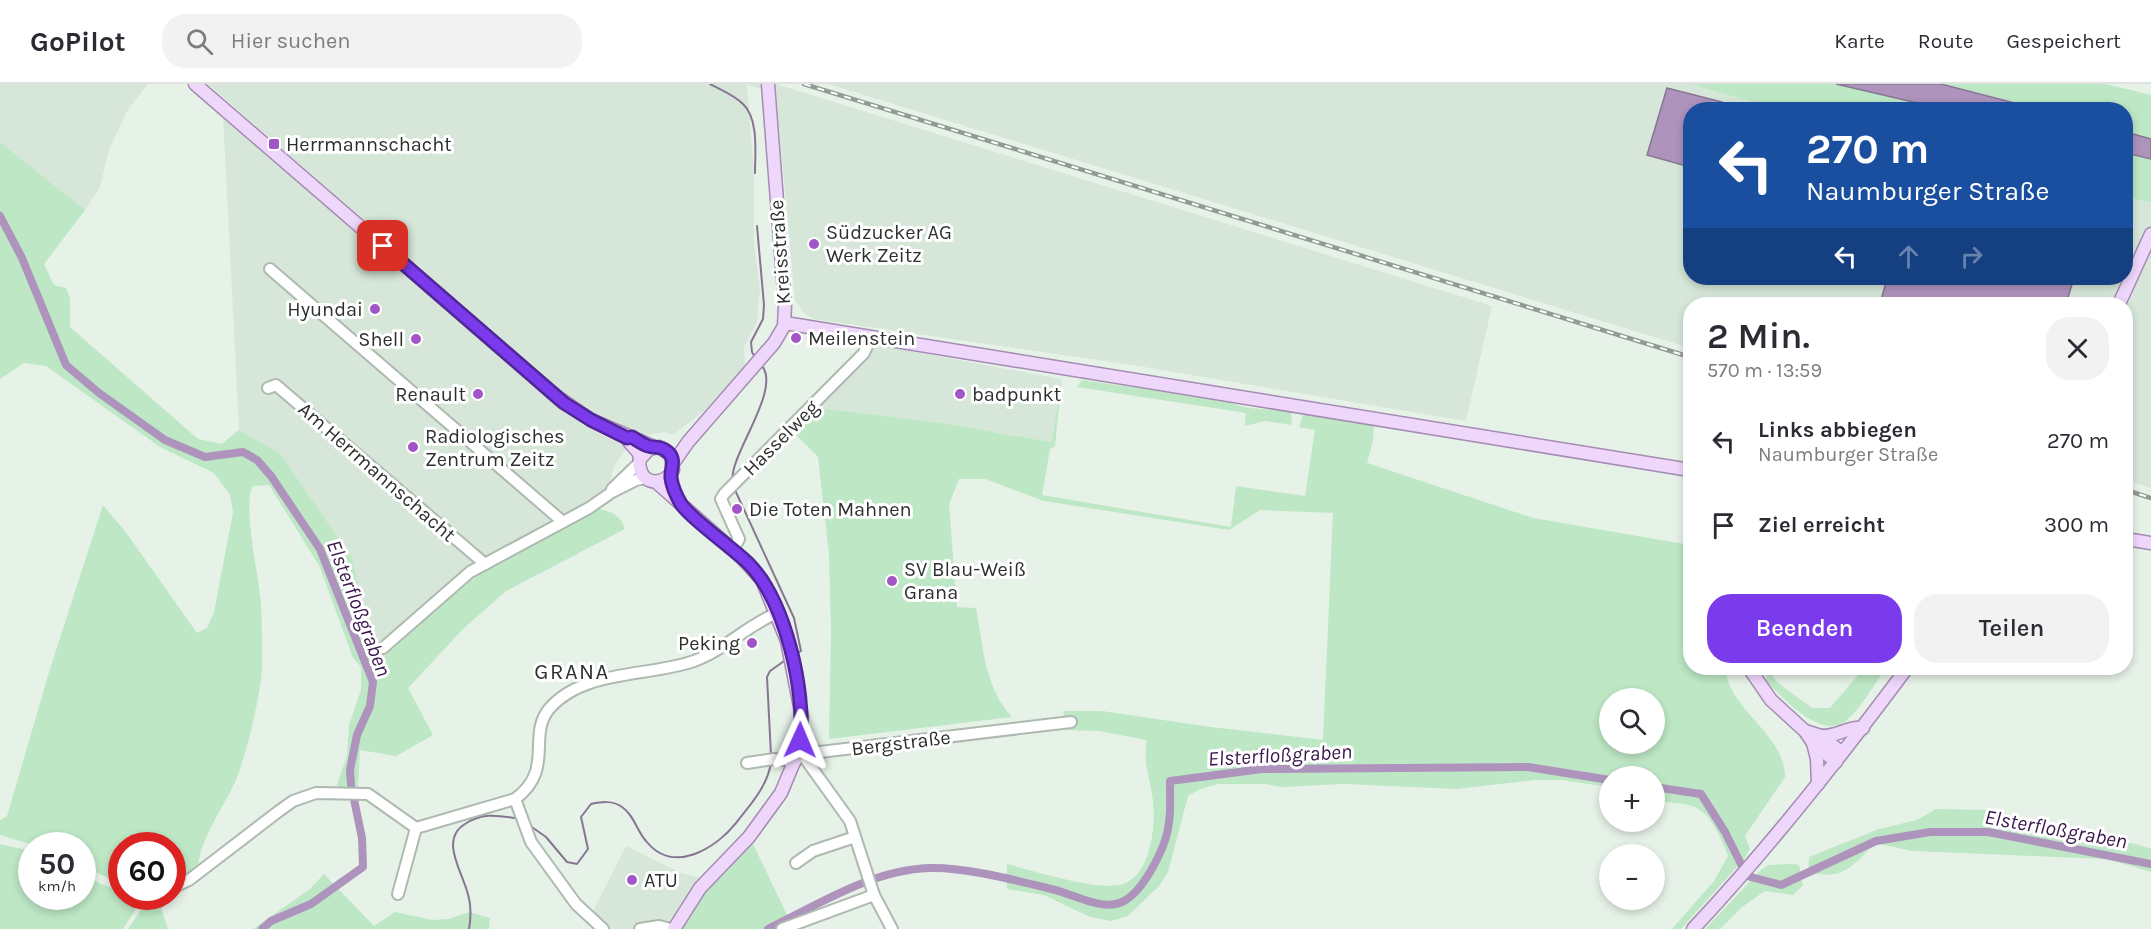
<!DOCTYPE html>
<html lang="de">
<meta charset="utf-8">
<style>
body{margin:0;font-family:Karla,sans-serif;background:#f2f2f3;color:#2b2b33;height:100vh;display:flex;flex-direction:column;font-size:22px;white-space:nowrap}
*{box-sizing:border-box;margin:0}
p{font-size:20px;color:#7c7c81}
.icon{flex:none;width:33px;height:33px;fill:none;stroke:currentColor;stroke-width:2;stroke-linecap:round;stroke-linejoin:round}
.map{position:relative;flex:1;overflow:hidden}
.side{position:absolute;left:1683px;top:213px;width:450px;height:378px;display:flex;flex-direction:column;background:#fff;border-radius:24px;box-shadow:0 3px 9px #0003}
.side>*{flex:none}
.guide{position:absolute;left:1683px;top:18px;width:450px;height:183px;border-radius:24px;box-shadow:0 3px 9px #0003;background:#1a4fa0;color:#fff;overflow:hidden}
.controls{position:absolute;left:1599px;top:604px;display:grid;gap:12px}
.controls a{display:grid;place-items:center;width:66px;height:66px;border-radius:50%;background:#fff;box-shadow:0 3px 9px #0003;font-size:30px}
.speed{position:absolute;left:18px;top:748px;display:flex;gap:12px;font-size:30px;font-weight:700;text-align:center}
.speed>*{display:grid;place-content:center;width:78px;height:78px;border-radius:50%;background:#fff;box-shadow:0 3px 9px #0003;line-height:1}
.speed small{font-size:15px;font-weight:400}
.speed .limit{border:9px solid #d22;background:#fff;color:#111}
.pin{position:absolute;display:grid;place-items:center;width:51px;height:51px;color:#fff;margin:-26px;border-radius:12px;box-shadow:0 3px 9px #0006}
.me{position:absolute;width:66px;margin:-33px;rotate:1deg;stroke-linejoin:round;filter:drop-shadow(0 0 4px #0008)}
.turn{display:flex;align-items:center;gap:21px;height:126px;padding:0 24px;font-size:27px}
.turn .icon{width:78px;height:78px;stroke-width:2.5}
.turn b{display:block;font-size:42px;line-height:51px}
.lanes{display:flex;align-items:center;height:57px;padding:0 24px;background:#0003;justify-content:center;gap:30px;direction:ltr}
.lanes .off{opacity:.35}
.round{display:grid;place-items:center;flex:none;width:63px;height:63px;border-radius:24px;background:#f2f2f3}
.summary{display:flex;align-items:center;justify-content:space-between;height:102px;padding:0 24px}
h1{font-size:36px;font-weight:600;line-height:45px}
.primary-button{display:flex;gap:12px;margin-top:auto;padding:12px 24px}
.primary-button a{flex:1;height:69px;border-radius:24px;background:#7c3aed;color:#fff;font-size:24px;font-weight:600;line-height:69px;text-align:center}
.primary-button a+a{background:#f2f2f3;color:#2b2b33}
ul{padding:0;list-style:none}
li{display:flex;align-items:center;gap:18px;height:84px;padding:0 24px}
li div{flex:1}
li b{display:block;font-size:22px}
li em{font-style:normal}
header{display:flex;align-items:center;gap:36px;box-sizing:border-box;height:84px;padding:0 30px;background:#fff;border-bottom:2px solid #e1e1e2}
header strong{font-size:28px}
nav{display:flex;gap:33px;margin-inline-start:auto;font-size:21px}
.search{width:420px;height:54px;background:#f2f2f3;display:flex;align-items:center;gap:15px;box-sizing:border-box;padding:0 21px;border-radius:24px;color:#7c7c81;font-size:22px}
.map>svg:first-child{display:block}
</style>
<header>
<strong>GoPilot</strong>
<div class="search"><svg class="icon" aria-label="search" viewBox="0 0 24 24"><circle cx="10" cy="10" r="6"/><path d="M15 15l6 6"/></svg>Hier suchen</div>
<nav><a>Karte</a><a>Route</a><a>Gespeichert</a></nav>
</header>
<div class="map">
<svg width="2151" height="845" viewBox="0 0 2151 845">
<rect width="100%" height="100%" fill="#e6f2e8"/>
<g fill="#d6e7d9">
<path d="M0 0H148L128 25 109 66 100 103 85 126 0 58Z"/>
<path d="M208 0H776L1492 222 1466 337 1132 281 814 235 804 229 795 216 776 9 747 1 754 89V160L760 205 757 239 744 263 745 281 704 327 673 351 665 348 638 352 578 322Z"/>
<path d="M828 0H1689L1778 25 1690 26V194H2126V112L2151 119V404L2126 396V220H1690V264Z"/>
<path d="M223 32 535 302 569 329 600 350 627 363 614 382 610 400 611 416 599 425 490 482 444 519 381 576 372 563 352 474 280 369 239 346Z"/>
<path d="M877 261 1062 295 1053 358 942 339 818 324Z"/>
<path d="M626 762 681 789 714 797 680 845H601L593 827Z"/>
</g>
<g fill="#bde7c5" fill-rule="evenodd">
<path d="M1689 0H1836L1943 25H1778Z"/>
<path d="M1941 0H2106L2151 11V55L2126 48V26L2038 25Z"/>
<path d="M0 58 85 126 44 180 54 201 66 204 70 215V243L198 355 222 360 239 346 280 369 352 474 372 563 381 576 444 519 490 482 599 425C612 427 621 432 625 445L506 507 463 545 408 604 433 651 396 672 360 666 358 703 336 704 347 672 349 641 361 606V583L353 574 320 483 269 401 253 402C242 420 259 494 261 519 262 540 262 562 262 583 261 610 246 673 235 698 223 725 199 755 198 785L173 802 172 762H122L121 800 83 782 82 762H37L0 751V736L7 732 50 585 103 421 125 447 197 549 207 544 214 528 233 428 230 411 214 389 160 363 46 282 24 279 0 295Z"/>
<path d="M2126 69 2151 75V119L2126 112Z"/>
<path d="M1062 295 1055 362 1050 365 1042 411 1231 443 1236 402 1305 412 1315 346 1299 343 1304 329 1374 340 1373 357 1367 379 1533 434 1690 461V584H1725C1730 628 1784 648 1785 693L1745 752 1750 765 1744 775 1681 845H1672L1714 797 1728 772C1722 756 1711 728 1692 722 1680 718 1667 720 1655 715L1654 693H1610L1609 703 1562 696H1534L1456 705 1344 700 1282 703 1265 700H1218L1200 705 1188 712 1168 788 1160 801 1128 832 1111 837 1090 833 1044 811 1007 805V780C1034 787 1094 806 1119 801 1150 796 1156 743 1153 718 1151 695 1142 680 1147 656L1099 647 1067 646 1063 627H1102L1211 643 1323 656 1333 429 1260 426 1229 446 1044 417 985 395H959L949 420 957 523 976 524C983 563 985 604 1012 633L829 655 831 548 829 470 818 373 793 348 818 324 942 339 1052 358ZM1610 615H1654V660H1610Z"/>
<path d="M1082 296 1227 317C1247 327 1268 324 1291 328L1292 341 1265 337 1245 342 1246 329 1077 303Z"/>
<path d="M1767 584 1778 599 1812 624H1830L1864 584H1886C1874 600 1862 623 1847 636 1822 658 1782 613 1766 597Z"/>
<path d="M1936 725 1990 726 2139 761 2151 765V788L2107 775 1912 767 1875 759C1858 776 1846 794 1821 790 1815 789 1814 792 1808 789L1809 773 1879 745 1917 736Z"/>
<path d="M752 758 790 837 773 845H680L700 813Z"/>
<path d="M0 760 31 767 32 813H82L83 789 99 799 121 807 122 813H139V820L123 845H0Z"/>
<path d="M1793 780 1799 781 1803 801 1793 811 1765 807 1742 823 1720 845H1705L1761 786 1768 781Z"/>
<path d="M324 790 374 842 395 828 432 836 449 835 469 828 490 834 489 845H253L310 805Z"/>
<path d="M176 806 177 811 161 824 168 845H128L150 813H172L173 807Z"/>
</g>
<g fill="#ae93bd" stroke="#877692" stroke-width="1.5">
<path d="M1836 0H1941L2038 25H1943Z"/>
<path d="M1667 4 1722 18 1720 25 1690 26V83L1647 71Z"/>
<path d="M2126 48 2151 55V75L2126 69Z"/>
<path d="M1887 194H2074L2066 220H1880Z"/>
</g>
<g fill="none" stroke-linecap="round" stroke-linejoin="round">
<g stroke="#877692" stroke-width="2">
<path d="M710 0C721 6 734 11 743 20 759 35 755 69 755 89"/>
<path d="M756 275 752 268 751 258 763 235 764 221 757 142"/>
<path d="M733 397C727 375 782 306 762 282"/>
<path d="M735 406 794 534 801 567 794 571"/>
<path d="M771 671 767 593 770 587 787 575"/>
<path d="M529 741 546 753 567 778 577 780 588 765 581 733 591 720C601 718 613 716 622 723 634 731 637 747 646 757 673 791 715 765 736 739 750 721 767 703 771 679"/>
<path d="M469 845C471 834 471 819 467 807 461 786 440 755 465 740 481 729 496 731 514 734"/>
</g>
<g stroke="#ae93bd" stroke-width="8">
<path d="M0 132 22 174 66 281 99 309 165 356 205 373 243 368 257 376 271 392 320 465 373 598 370 622 357 651 350 686 351 701 362 754 363 783 311 820 271 837 262 845"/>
<path d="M1654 703 1701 710 1725 748 1747 792 1781 801 1876 757 1930 748H1988L2151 780"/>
<path d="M768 845C819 820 872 786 929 784 967 783 1018 797 1055 806 1075 811 1102 827 1122 818 1144 808 1167 761 1169 738 1171 725 1170 710 1170 697L1262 685 1528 683 1610 696"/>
</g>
<defs>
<g id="minor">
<path d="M270 185 563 438"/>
<path d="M268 304 276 301 485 480"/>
<path d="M612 405 639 379"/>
<path d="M733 466 739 455 721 415 724 410 864 269 871 253"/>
<path d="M383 564 470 488 589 424 612 408 636 396 646 394"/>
<path d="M799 666 820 668 1071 638"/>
<path d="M799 666 850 737 874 811 892 845"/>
<path d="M747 679 774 675 796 677"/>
<path d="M515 715 531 758 576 820 603 845"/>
<path d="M796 779 813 767 855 753"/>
<path d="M172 804 189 796 279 727 293 717 316 709 368 710 416 744 515 715C555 686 527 652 549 625 583 585 649 593 694 577 724 566 748 541 777 529"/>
<path d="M398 810 416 744"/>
<path d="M640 845 659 842 671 845"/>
<path d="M782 845 874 811"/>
</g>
<g id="major">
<path d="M195 0 556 312 591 336 654 363"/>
<path d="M2119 220 2151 150"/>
<path d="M785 239 1690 386"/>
<path d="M627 354C630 361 636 364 639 370 641 375 638 379 640 384 644 403 666 400 673 386L671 371 659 363 649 365 640 375"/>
<path d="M674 378 688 358 774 259 784 242 785 221 768 0"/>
<path d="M656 398 742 474 762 496 787 557 802 633 799 666 781 709 749 753 700 804 674 845"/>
<path d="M2126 455 2151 459"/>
<path d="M1749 584 1771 616 1805 647 1813 659 1836 678"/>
<path d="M1805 647 1821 652 1842 669"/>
<path d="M1821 652C1837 653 1848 642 1863 644"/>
<path d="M1813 659 1817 675 1818 700"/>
<path d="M1693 845C1770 763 1840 674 1907 584"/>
</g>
</defs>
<use href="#minor" stroke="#aeb9b0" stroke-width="14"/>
<use href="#major" stroke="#a48cb2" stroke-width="15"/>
<use href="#minor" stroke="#fff" stroke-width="10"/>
<use href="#major" stroke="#efd7fb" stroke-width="12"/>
<defs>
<g id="rail">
<path d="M804 0 1690 273"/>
<path d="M2126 406 2151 414"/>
</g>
</defs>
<use href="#rail" stroke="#919a93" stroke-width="4.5"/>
<use href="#rail" stroke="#fff" stroke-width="2" stroke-dasharray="7" stroke-linecap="butt"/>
</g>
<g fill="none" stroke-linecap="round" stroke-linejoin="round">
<defs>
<path id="route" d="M383 162 564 319 591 336 627 354 632 353C637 356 642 360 648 362 654 364 660 362 665 366 678 374 670 384 671 394 672 402 677 413 681 420 693 437 732 463 749 480 785 517 806 606 800 656"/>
</defs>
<use href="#route" stroke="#51269a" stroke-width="15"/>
<use href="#route" stroke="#7c3aed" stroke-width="10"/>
</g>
<g fill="#a255c7" stroke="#fff" stroke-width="2">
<rect x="268" y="54" width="12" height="12" rx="3"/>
<circle cx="814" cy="160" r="6"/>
<circle cx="375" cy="225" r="6"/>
<circle cx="796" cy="254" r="6"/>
<circle cx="416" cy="255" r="6"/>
<circle cx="478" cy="310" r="6"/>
<circle cx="960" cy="310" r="6"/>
<circle cx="413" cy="363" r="6"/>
<circle cx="737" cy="425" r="6"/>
<circle cx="892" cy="497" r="6"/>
<circle cx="752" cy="559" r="6"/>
<circle cx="632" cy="796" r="6"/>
</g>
<g text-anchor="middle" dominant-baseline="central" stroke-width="6" stroke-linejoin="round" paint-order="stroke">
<g font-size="20" fill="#2d312e" stroke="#fff" text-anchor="start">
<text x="286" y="60">Herrmannschacht</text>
<text x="826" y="148">Südzucker AG<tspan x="826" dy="23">Werk Zeitz</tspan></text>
<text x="363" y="225" text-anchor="end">Hyundai</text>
<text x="808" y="254">Meilenstein</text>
<text x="404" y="255" text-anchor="end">Shell</text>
<text x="466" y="310" text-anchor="end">Renault</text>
<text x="972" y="310">badpunkt</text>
<text x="425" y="352">Radiologisches<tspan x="425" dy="23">Zentrum Zeitz</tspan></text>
<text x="749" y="425">Die Toten Mahnen</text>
<text x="904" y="485">SV Blau-Weiß<tspan x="904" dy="23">Grana</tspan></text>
<text x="740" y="559" text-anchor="end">Peking</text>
<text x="644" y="796">ATU</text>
</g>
<g font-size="20" fill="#2d312e" stroke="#fff">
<text transform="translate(780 168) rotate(-94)">Kreisstraße</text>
<text transform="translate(781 354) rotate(-45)">Hasselweg</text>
<text transform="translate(377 388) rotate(41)">Am Herrmannschacht</text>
<text transform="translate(901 659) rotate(-7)">Bergstraße</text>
</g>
<g font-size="21" font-style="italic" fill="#3b174b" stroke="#fff">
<text transform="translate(359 524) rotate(69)">Elsterfloßgraben</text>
<text transform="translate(1280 671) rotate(-3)">Elsterfloßgraben</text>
<text transform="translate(2056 745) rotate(10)">Elsterfloßgraben</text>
</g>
<g font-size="22" letter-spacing="1.5" fill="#2d312e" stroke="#fff">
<text x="572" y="588">GRANA</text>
</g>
</g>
</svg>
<div class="controls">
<a><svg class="icon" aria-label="search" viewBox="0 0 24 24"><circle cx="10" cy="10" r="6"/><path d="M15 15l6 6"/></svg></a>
<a>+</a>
<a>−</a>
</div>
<div class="speed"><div>50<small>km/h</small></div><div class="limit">60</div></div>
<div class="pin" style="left:383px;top:162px;background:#d93025"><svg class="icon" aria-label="arrive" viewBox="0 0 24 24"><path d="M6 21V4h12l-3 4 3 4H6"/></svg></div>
<svg class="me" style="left:800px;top:656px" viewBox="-20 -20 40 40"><path d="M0-17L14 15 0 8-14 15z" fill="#7c3aed" stroke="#fff" stroke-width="4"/></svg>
<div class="guide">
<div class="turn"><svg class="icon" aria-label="left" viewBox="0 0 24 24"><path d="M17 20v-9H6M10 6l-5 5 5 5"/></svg><div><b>270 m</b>Naumburger Straße</div></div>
<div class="lanes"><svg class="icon" aria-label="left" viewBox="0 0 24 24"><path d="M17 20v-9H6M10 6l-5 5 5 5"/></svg><svg class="icon off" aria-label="ahead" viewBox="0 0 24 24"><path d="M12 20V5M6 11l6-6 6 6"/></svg><svg class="icon off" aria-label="right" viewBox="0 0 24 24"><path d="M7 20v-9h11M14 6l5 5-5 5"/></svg></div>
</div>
<section class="side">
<div class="summary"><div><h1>2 Min.</h1><p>570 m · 13:59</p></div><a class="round"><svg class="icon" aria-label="close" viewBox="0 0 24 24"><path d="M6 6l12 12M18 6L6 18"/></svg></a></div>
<ul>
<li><svg class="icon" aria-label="left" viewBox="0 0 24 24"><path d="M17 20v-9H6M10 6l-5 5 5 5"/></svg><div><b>Links abbiegen</b><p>Naumburger Straße</p></div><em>270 m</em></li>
<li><svg class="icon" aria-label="arrive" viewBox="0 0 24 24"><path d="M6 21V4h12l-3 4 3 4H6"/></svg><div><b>Ziel erreicht</b></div><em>300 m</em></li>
</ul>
<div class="primary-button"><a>Beenden</a><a>Teilen</a></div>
</section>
</div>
